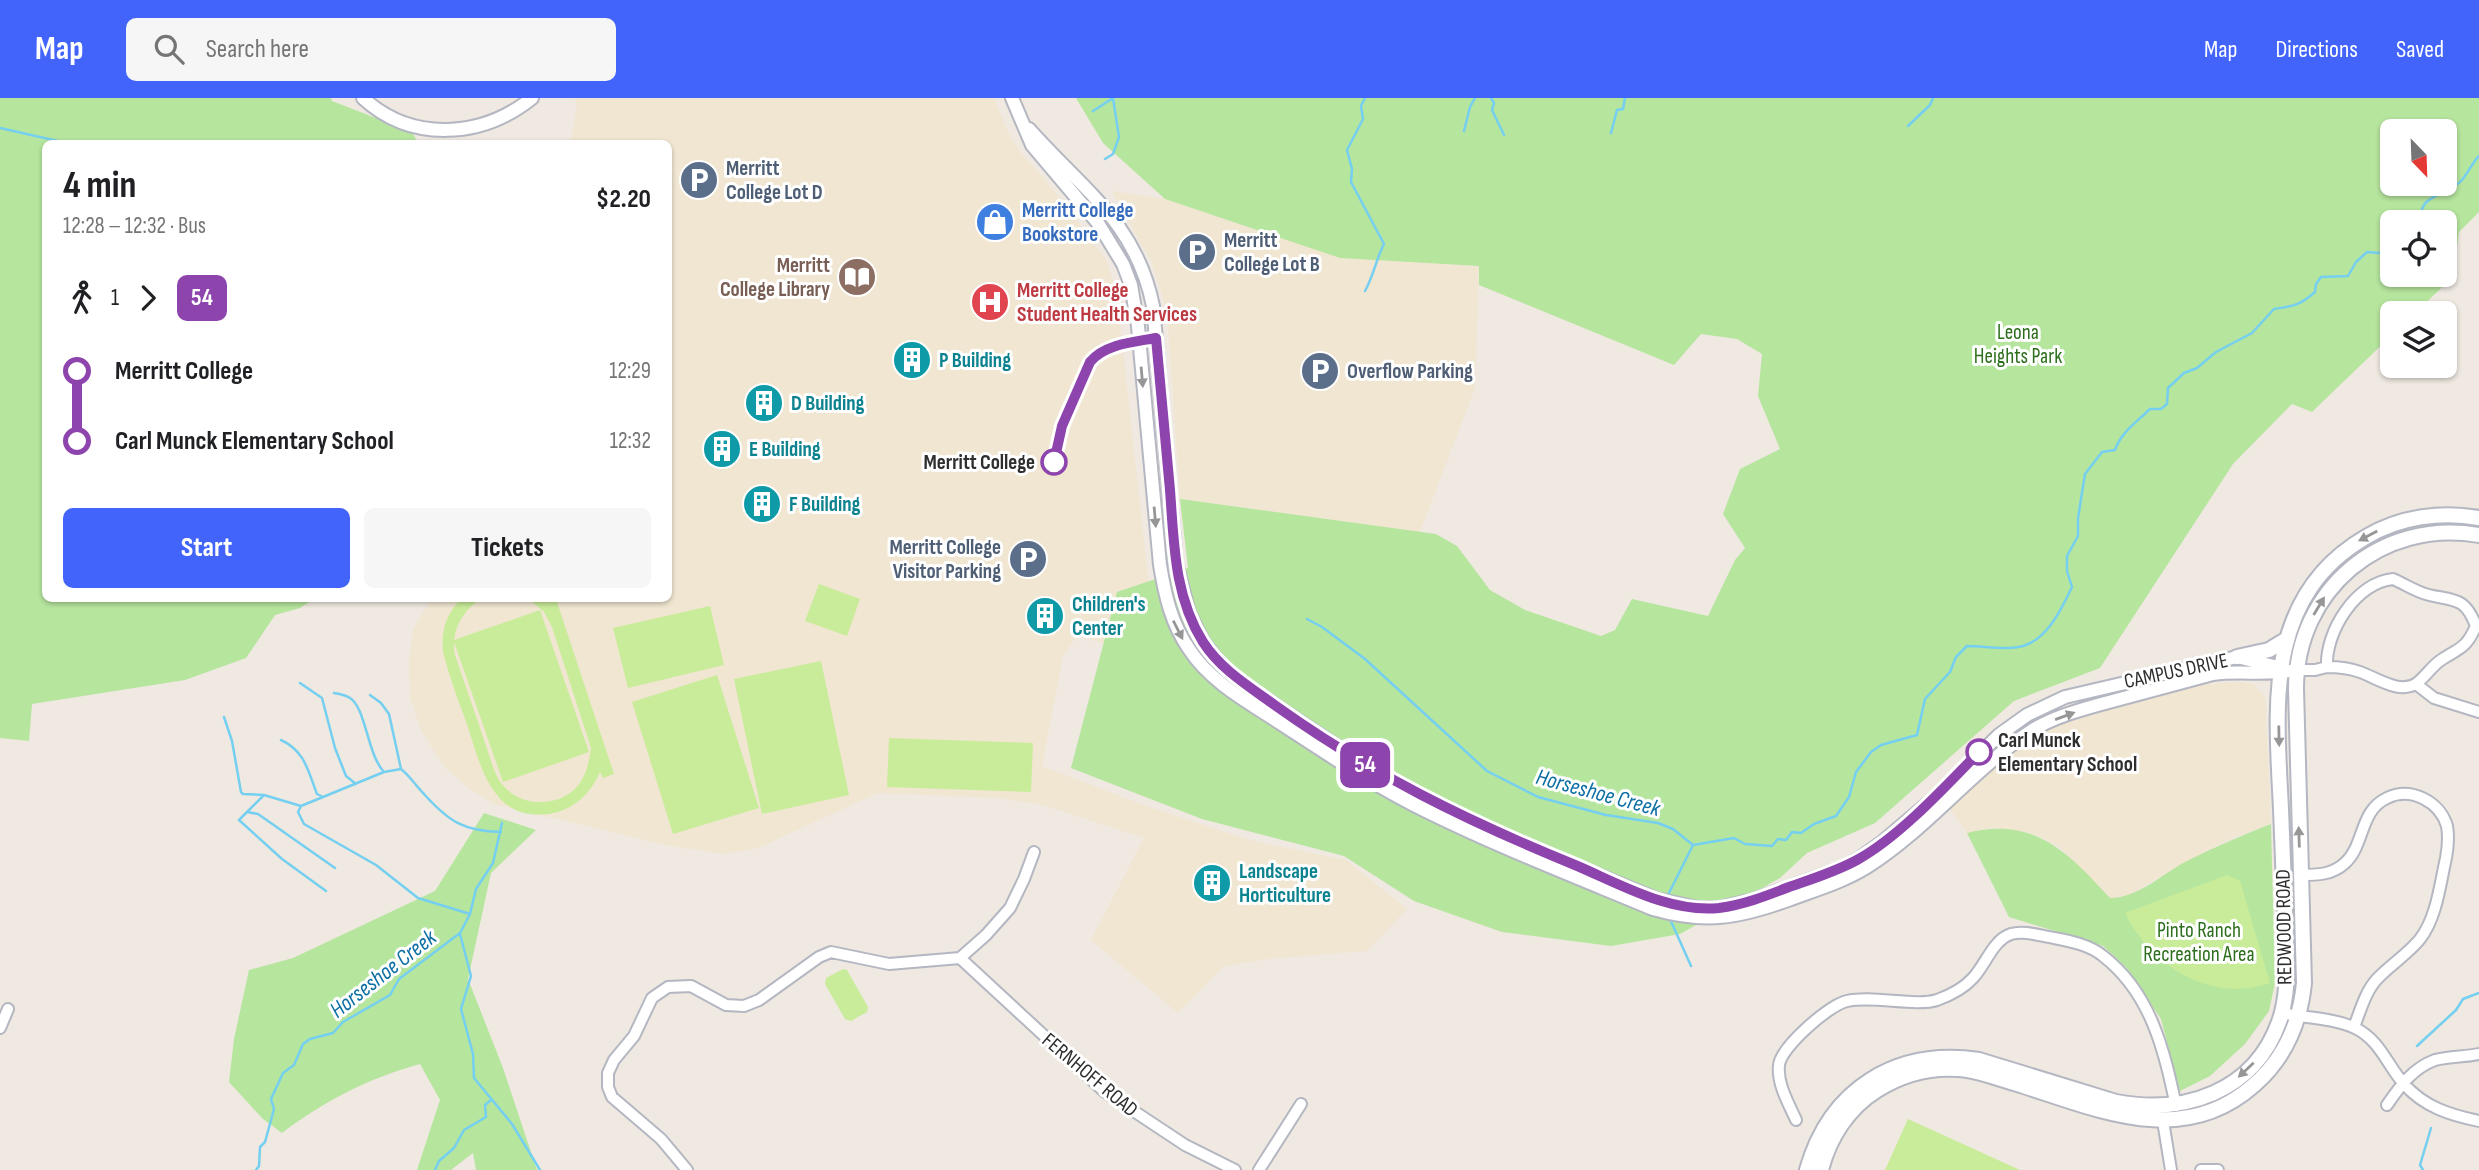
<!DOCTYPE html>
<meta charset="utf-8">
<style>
:root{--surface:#fff;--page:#f6f6f6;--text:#202124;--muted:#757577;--accent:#4264fb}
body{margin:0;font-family:"Sofia Sans Condensed",sans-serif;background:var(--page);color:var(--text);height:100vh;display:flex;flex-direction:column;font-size:26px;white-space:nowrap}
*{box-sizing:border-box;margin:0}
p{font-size:23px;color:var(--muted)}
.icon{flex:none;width:38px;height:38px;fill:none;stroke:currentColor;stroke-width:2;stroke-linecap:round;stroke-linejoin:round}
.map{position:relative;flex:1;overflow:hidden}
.sheet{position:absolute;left:42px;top:42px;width:630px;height:462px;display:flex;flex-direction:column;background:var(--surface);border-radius:10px;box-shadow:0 2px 5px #0004}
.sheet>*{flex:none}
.badge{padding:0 14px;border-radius:10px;font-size:24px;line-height:46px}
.needle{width:46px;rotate:157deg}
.controls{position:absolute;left:2380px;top:21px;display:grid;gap:14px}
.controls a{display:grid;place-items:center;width:77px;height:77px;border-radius:10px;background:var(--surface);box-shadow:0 2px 5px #0004;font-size:35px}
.map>.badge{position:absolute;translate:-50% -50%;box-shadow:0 0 0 4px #fff}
.legs{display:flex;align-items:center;gap:10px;height:77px;padding:0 21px;font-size:23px}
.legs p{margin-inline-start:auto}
.overview{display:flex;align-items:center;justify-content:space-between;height:119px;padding:0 21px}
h1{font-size:38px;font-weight:700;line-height:52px}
.button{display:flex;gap:14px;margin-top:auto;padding:14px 21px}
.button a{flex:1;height:80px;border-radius:10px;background:var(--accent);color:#fff;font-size:28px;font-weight:700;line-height:80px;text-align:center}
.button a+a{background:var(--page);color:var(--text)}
ul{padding:0 21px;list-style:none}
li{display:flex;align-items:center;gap:24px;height:70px;font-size:26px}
li i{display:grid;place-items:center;width:10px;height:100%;margin:0 9px;background:currentColor}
li i::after{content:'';width:18px;height:18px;margin:-9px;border:5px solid;border-radius:50%;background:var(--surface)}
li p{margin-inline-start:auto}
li:first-child i{background:linear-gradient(#0000 50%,currentColor 0)}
li:last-child i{background:linear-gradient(currentColor 50%,#0000 0)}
header{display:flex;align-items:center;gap:42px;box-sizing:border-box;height:98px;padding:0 35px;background:var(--accent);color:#fff}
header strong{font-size:33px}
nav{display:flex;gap:38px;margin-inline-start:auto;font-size:24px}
.search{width:490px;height:63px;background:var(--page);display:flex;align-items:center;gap:18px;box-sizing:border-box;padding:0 24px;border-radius:10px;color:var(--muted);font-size:26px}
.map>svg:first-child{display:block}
.education{fill:#f0e6d1}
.green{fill:#b6e59e;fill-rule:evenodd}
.pitch{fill:#c9ec9a}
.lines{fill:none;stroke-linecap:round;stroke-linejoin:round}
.stream{stroke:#75cff0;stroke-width:2.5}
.minor-casing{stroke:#b4b7c1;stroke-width:14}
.tertiary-casing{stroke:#b4b7c1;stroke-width:16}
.secondary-casing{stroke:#b4b7c1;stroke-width:18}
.minor{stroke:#fff;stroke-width:10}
.tertiary{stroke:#fff;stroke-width:12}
.secondary{stroke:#fff;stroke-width:14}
.oneway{fill:#969696}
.line-1-casing{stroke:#fff;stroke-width:16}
.line-1{stroke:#8e44ad;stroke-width:10}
.stop-1-dot{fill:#fff;stroke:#8e44ad;stroke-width:3.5}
.labels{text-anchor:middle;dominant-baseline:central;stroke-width:6;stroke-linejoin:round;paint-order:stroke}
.service-label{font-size:21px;font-weight:bold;fill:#4e5e75;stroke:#fff;text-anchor:start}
.shop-label{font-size:21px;font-weight:bold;fill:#366cbe;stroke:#fff;text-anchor:start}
.education-label{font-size:21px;font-weight:bold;fill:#785e54;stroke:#fff;text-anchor:end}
.health-label{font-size:21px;font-weight:bold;fill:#be3a42;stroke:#fff;text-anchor:start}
.park-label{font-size:21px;fill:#2c6e1b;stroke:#fff}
.culture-label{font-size:21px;font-weight:bold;fill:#0d838f;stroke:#fff;text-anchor:start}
.stop-label{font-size:21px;font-weight:bold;fill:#2e2e2e;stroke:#fff;text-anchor:end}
.street-label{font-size:21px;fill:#2e2e2e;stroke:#fff}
.water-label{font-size:23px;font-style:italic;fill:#0d6fa3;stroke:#fff}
</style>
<header>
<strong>Map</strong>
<div class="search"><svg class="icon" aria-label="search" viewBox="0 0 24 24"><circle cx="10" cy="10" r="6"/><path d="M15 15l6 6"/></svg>Search here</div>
<nav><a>Map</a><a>Directions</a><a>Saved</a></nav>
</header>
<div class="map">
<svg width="2479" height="1072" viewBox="0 0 2479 1072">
<rect width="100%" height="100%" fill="#efe9e1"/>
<!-- education -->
<path class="education" d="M 575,0 L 994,0 L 1008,34 L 1021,55 L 1043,79 L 1106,161 L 1117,196 L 1148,480 L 1156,522 L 1232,630 L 1098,543 L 1077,538 L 1063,558 L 1042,668 L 1146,708 L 1253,743 L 1346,762 L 1407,811 L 1367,853 L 1268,861 L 1224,868 L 1178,915 L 1091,842 L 1144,740 L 1043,707 L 999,700 L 877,695 L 758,750 L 723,756 L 666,747 L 494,706 L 468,690 L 443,667 L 422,634 L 410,600 L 409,566 L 413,532 L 431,501 L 668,500 L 668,46 L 570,45 L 577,9 Z
M 1112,93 L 1165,101 L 1340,160 L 1479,168 L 1475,290 L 1420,434 L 1180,401 L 1167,214 L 1152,165 Z
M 2239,584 L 2254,586 L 2265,599 L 2271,726 L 2230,741 L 2184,765 L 2124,800 L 2110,800 L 2059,749 L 2045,741 L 2027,734 L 1988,730 L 1967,735 L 1950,711 L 2000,661 L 2043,630 L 2090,609 L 2195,587 Z"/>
<!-- green -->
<path class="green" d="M 0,0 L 331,0 L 332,3 L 412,34 L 418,45 L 46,46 L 46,500 L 314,501 L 300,510 L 275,517 L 246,560 L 185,582 L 32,606 L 29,643 L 0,640 Z
M 1076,0 L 2479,0 L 2479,114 L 2459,134 L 2453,179 L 2415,215 L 2392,215 L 2392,237 L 2312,314 L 2292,306 L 2233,366 L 2100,570 L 2014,603 L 1875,725 L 1807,755 L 1780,780 L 1680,836 L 1611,848 L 1502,834 L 1414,803 L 1344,758 L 1202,721 L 1071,670 L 1117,494 L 1188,470 L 1180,401 L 1436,436 L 1457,448 L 1490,492 L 1525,512 L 1601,538 L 1615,532 L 1632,501 L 1708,518 L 1735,462 L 1745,450 L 1723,416 L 1740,371 L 1780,351 L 1758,298 L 1762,256 L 1737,241 L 1701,236 L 1674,267 L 1479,187 L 1479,168 L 1340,160 L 1165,101 L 1103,45 ZM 2392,33 L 2445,33 L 2445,86 L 2392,86 ZM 2392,124 L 2445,124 L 2445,177 L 2392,177 Z
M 484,715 L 536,732 L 491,775 L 468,881 L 503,970 L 537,1072 L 476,1072 L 473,1055 L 451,1072 L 417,1072 L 440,1002 L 420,966 C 369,980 324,1003 282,1035 L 263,1021 L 229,984 L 234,941 L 249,872 L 293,860 L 435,793 Z
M 2271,726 L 2275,885 L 2269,913 L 2245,946 L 2210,978 L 2180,993 L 2161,921 L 2126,869 L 2103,848 L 2009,819 L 1967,735 C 2035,718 2068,755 2110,800 C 2138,800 2162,776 2187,763 C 2215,749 2242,737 2271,726 Z"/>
<!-- pitch -->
<path class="pitch" d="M 819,486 L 860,501 L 847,538 L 805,523 Z
M 461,501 L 481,501 C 466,510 456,525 454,542 L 540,512 L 589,654 L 503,684 L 454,544 L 454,554 C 464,584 475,614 485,645 C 490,658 493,674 501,685 C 515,703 537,708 559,701 C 582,692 588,673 591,650 L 552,529 L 544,514 L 529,501 L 556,501 L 614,676 L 603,680 L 600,674 C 591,694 576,710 554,715 C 493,727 481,670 467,626 C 458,602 449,578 443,554 C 441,533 446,516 461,501 Z
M 710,508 L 724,567 L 628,590 L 613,530 Z
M 821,563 L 849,697 L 762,716 L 734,581 Z
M 717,577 L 759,710 L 673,736 L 632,604 Z
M 889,640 L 1033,645 L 1031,694 L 887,689 Z
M 2227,777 L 2240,783 L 2270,885 C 2211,906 2151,868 2125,815 Z
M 843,871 L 847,872 L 868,909 L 867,914 L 851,923 L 845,921 L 825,886 L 826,880 Z
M 1908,1021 L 2020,1072 L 1885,1072 Z"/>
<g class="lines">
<!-- stream -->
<path class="stream" d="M 1365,0 L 1361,8 L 1363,21 L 1347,52 L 1352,71 L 1351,84 L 1384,146 C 1376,161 1374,177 1365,193
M 1491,0 L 1494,5 L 1492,12 L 1504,37
M 1093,13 L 1113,0
M 1908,28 L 1930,7 L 1933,0
M 0,30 L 62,44
M 1464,33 L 1470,9 L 1475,0
M 1611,35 L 1617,12 L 1623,11 L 1625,0
M 1105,61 L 1113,56 L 1119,39 L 1113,0
M 2422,124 C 2416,95 2447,99 2462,82 C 2468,75 2472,65 2479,58
M 1307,521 L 1322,529 L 1365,561 L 1487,673 L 1538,699 L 1606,717 L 1658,725 L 1673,731 L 1693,747 L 1734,740 L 1745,746 L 1772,748 L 1778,741 L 1786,742 L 1792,734 L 1801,735 L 1814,726 L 1836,718 L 1849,699 L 1856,674 L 1871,654 L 1881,647 L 1917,637 L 1925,601 L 1950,574 L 1956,559 L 1967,548 C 1983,548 2003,552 2018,549 C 2046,545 2061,512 2072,489 L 2067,473 L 2067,458 L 2078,438 L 2078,420 L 2085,376 L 2102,354 L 2115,352 C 2121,334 2137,324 2150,311 L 2161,311 L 2167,306 L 2168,290 L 2184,275 L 2197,270 L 2216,254 L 2252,235 L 2274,211 C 2293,208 2299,208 2315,194 L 2316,186 L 2321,179 L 2348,178 L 2356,164 L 2367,154 L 2379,155 L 2392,152
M 300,585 L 322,600 L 335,650 L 346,678 L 356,686
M 334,595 C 340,596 346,597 350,600 C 366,610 367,656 384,674
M 370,597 L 381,605 L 389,616 L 401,671
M 224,619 L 232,643 L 241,694 L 243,696 L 264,697 L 301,708 L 384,674 L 401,671 C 410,678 416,688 424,696 C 449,724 464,733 501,734
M 281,642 C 305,653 308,673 317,696 L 323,699
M 263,698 L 239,722 L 282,761 L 326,793
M 301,708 L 298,714 L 304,726 L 376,767 L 418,800 L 470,816
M 247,714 L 258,716 L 335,770
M 1668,797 L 1693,747
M 1670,821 L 1691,868
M 460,836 L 471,878 L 461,911 L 473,956 L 474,980 L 512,1026 L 540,1072
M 2417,948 L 2456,912 L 2463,901 L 2479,895
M 256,1072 L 259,1068 L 260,1049 L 265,1044 L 274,1011 L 271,1001 L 283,975 L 294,967 L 303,946 L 310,941 L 333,935 L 343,924 L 390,897 L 399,881 L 460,835 L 470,816 L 476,791 L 493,765 L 502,725
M 435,1072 L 439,1063 L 454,1050 L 464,1032 L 486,1019 L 485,1007 L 491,1002
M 2423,1072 L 2420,1067 L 2431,1030"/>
<defs>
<path id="minor" d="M 2393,481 C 2405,486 2416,494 2429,497 C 2455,503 2465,499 2476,528 C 2466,551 2459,550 2441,562 C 2432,568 2426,578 2417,585 C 2400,597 2377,580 2360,574 C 2349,570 2338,569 2327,569 C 2325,533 2357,484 2393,481 Z
M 2296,572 L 2315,572 L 2327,569
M 2416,586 L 2434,600 L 2479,614
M 2300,777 C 2317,777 2332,777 2345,765 C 2365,747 2359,713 2387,700 C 2411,688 2440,704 2447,728 C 2449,739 2448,749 2446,760 C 2440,786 2437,819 2420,841 C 2408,856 2390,867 2377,881 C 2365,894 2360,914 2354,929
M 960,860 L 1105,994 L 1185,1047 L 1235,1072
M 2282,915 C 2305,920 2334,920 2355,930 C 2380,942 2387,967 2404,986 C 2424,1009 2450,1017 2479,1023
M 0,930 L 8,911
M 2387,1007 C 2400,988 2413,970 2435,962 C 2449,958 2465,959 2479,956
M 1796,1022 C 1788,1004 1777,986 1779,967 C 1781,949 1829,907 1847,903 C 1873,897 1915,909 1937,902 C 1951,897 1964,890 1973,880 C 1986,866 1993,842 2011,836 C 2024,832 2041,838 2054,840 C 2070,843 2090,847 2103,858 C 2151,895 2164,952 2176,1008
M 2163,1023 L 2171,1072
M 687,1072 L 661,1041 L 612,999 L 608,989 L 608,975 L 614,962 L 634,938 L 652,900 L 668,889 L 691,888 L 726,907 L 744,908 L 759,902 L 819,859 L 831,854 L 889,866 L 960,860 L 986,837 L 1010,810 L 1024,781 L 1034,754
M 1259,1072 L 1301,1006
M 2201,1072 L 2218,1072"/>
<path id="tertiary" d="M 363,0 C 412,45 482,40 532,0
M 1012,0 L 1032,47 L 1098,125 L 1123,166 L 1131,187 L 1138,228 L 1160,467 C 1165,497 1171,525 1189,551 C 1211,585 1250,605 1283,627 C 1329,657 1375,688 1424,712 C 1499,749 1576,779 1653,811 C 1706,826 1738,820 1788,802 C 1815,792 1843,784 1867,769 C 1927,731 1972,672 2031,633 C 2053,619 2080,612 2105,605 C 2141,595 2177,586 2213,576 C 2241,572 2268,578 2296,572
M 1029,31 C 1082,91 1136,124 1153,208 L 1176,465 L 1189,515 L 1204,545 L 1218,563 L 1236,580 L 1288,616 L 1379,676 L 1424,701 L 1501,737 L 1656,801 L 1698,810 L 1719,810 L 1753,802 L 1842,770 L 1860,760 L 1881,745 L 1933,701 L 1999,637 L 2027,617 L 2065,599 L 2237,559 L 2282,570"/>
<path id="secondary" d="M 2237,559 L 2269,552 L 2287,541
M 1807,1072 C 1830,991 1896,950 1979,962 L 2116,1004 C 2184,1017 2254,994 2279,924 C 2286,905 2287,885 2287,866 C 2285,814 2283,763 2281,711 C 2276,609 2263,499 2366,439 C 2399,419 2441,413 2479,420
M 1821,1072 C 1829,1040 1848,1010 1877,992 C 1901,977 1929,969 1958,971 C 1977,972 1996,980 2014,985 C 2095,1010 2181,1052 2254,987 C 2285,960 2300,925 2304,885 L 2296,591 C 2296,492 2381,420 2479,437"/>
</defs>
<!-- minor casing -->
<use href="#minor" class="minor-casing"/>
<!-- tertiary casing -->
<use href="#tertiary" class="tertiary-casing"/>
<!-- secondary casing -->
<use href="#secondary" class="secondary-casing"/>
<!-- minor -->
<use href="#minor" class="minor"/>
<!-- tertiary -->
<use href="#tertiary" class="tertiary"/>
<!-- secondary -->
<use href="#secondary" class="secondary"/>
</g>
<!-- one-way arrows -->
<defs><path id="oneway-solid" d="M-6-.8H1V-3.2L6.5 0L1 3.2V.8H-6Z" transform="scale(1.75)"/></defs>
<g class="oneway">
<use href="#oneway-solid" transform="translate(1142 279) rotate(85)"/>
<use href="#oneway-solid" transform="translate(1155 419) rotate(85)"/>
<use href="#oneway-solid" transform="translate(2368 438) rotate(152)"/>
<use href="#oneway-solid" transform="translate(2319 508) rotate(-59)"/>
<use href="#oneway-solid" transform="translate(1178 532) rotate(63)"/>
<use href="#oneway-solid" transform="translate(2065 618) rotate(-20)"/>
<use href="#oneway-solid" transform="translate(2279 638) rotate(89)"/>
<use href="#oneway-solid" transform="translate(2299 739) rotate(-92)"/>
<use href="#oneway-solid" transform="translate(2246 972) rotate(137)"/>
</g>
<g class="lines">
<defs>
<path id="line-1" d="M 1054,364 L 1062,328 L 1090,264 C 1105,246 1134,244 1156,240 C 1161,291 1165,341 1170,392 C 1174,444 1174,498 1203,544 C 1221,572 1250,589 1276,608 C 1373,677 1465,722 1575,767 C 1620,786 1669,815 1719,810 C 1743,807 1766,798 1789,789 C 1812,781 1835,774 1857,762 C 1899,739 1945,689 1979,654"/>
</defs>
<!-- line-1 casing -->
<use href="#line-1" class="line-1-casing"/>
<!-- line-1 -->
<use href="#line-1" class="line-1"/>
</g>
<!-- icons -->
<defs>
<symbol id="parking-disc" viewBox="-11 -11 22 22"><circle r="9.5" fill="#5c6f8a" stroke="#fff"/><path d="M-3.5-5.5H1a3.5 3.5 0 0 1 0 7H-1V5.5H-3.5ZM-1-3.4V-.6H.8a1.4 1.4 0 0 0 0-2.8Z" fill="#fff"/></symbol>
<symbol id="shop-disc" viewBox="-11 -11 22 22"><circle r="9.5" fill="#3f7fe0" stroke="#fff"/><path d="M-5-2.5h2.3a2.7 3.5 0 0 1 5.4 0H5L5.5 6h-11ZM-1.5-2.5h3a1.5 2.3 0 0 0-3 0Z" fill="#fff"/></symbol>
<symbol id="library-disc" viewBox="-11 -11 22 22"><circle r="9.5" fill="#8d6e63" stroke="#fff"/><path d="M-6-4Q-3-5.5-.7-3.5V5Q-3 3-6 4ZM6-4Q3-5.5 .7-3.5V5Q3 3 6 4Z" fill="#fff"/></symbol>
<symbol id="hospital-disc" viewBox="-11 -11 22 22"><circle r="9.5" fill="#e0444e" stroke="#fff"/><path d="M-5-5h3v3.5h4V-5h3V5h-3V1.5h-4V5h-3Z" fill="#fff"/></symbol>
<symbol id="building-disc" viewBox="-11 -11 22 22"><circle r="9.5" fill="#0f9aa8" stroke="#fff"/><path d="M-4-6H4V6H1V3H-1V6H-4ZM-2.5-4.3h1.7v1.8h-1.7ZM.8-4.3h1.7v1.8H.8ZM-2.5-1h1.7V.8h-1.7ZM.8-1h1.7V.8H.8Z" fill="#fff"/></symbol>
</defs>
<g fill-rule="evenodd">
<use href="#parking-disc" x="677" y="60" width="44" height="44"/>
<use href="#shop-disc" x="973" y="102" width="44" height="44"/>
<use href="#parking-disc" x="1175" y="132" width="44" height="44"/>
<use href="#library-disc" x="835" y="157" width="44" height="44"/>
<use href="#hospital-disc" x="968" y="182" width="44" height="44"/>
<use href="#building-disc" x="890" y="240" width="44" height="44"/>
<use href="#parking-disc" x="1298" y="251" width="44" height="44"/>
<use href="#building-disc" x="742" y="283" width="44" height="44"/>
<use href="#building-disc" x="700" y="329" width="44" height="44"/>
<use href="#building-disc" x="740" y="384" width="44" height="44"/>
<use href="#parking-disc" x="1006" y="439" width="44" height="44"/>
<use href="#building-disc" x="1023" y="496" width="44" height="44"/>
<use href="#building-disc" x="1190" y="763" width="44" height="44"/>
</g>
<!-- markers -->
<g class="stop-1-dot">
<circle cx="1054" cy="364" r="12"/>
<circle cx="1979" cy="654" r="12"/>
</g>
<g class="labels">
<!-- service labels -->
<g class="service-label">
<text x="726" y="70">Merritt<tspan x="726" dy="24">College Lot D</tspan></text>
<text x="1224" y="142">Merritt<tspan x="1224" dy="24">College Lot B</tspan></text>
<text x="1347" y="273">Overflow Parking</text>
<text x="1001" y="449" text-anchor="end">Merritt College<tspan x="1001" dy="24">Visitor Parking</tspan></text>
</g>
<!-- shop labels -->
<g class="shop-label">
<text x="1022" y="112">Merritt College<tspan x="1022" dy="24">Bookstore</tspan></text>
</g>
<!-- education labels -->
<g class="education-label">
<text x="830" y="167">Merritt<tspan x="830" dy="24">College Library</tspan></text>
</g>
<!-- health labels -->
<g class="health-label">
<text x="1017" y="192">Merritt College<tspan x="1017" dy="24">Student Health Services</tspan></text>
</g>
<!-- park labels -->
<g class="park-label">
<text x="2018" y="234">Leona<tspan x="2018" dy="24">Heights Park</tspan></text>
<text x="2199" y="832">Pinto Ranch<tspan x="2199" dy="24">Recreation Area</tspan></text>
</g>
<!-- culture labels -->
<g class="culture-label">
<text x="939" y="262">P Building</text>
<text x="791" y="305">D Building</text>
<text x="749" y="351">E Building</text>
<text x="789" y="406">F Building</text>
<text x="1072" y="506">Children's<tspan x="1072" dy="24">Center</tspan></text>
<text x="1239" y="773">Landscape<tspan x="1239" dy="24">Horticulture</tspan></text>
</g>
<!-- stop labels -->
<g class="stop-label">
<text x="1035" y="364">Merritt College</text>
<text x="1998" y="642" text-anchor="start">Carl Munck<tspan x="1998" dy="24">Elementary School</tspan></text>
</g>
<!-- street labels -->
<g class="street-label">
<text transform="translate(2176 573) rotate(-12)">CAMPUS DRIVE</text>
<text transform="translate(2284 829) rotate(-91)">REDWOOD ROAD</text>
<text transform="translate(1090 977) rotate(40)">FERNHOFF ROAD</text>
</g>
<!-- water labels -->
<g class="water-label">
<text transform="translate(1598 695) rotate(15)">Horseshoe Creek</text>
<text transform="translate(383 876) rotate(-38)">Horseshoe Creek</text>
</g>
</g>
</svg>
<div class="controls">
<a><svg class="needle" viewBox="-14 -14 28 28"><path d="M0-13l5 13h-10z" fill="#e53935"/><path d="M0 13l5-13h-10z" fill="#757577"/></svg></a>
<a><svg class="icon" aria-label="locate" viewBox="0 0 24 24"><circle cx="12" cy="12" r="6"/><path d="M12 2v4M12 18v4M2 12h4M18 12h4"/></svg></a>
<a><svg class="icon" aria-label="layers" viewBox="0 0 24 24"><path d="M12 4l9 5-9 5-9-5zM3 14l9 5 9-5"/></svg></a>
</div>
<b class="badge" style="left:1365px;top:667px;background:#8e44ad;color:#fff">54</b>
<section class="sheet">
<div class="overview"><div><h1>4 min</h1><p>12:28 – 12:32 · Bus</p></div><b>$2.20</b></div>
<div class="legs"><svg class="icon" aria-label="walk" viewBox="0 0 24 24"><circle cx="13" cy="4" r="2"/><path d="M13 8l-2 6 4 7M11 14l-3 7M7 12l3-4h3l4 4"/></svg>1<svg class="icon" aria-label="forward" viewBox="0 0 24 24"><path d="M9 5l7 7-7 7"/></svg><b class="badge" style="background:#8e44ad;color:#fff">54</b></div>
<ul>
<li><i style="color:#8e44ad"></i><b>Merritt College</b><p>12:29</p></li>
<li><i style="color:#8e44ad"></i><b>Carl Munck Elementary School</b><p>12:32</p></li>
</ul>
<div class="button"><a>Start</a><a>Tickets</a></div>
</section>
</div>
